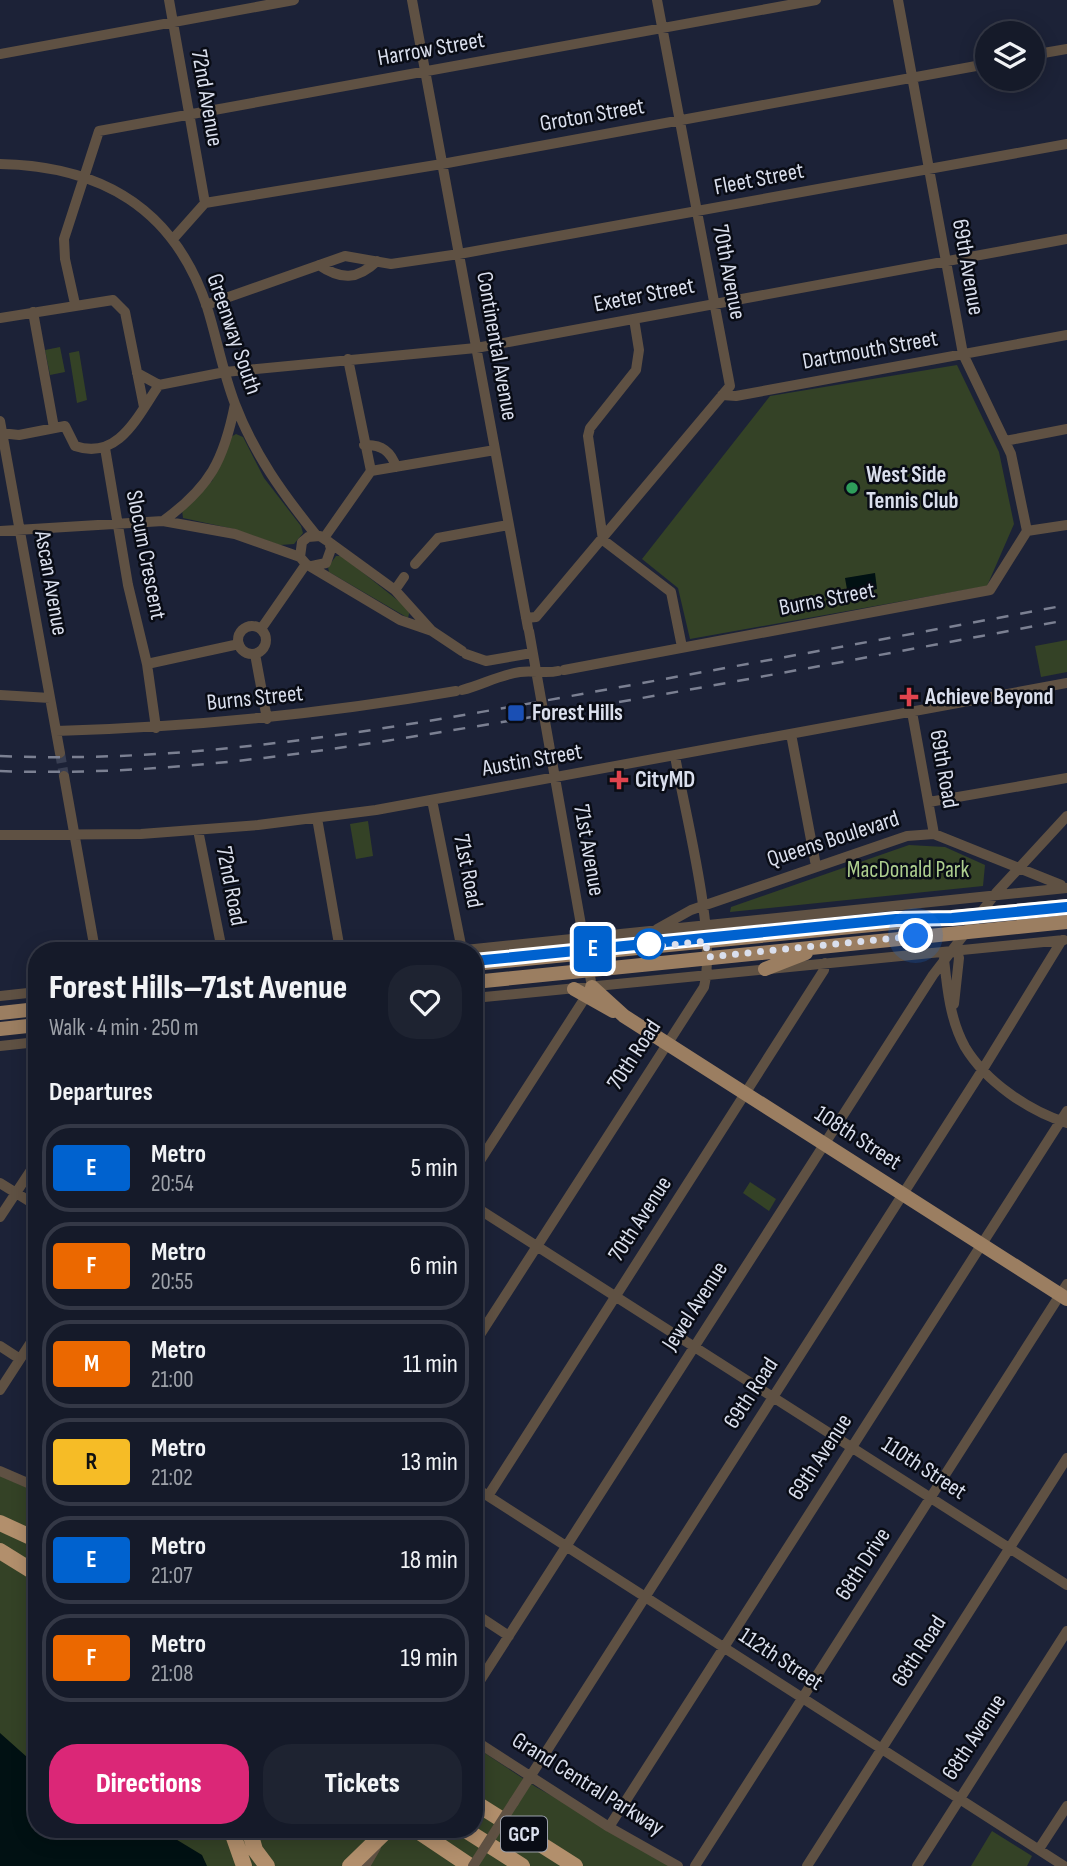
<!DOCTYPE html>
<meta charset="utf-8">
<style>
:root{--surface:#151a29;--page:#1e2331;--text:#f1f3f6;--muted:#9da1a8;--line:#343846;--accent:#db2777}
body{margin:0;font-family:"Sofia Sans Condensed",sans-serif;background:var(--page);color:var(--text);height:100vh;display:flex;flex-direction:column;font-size:26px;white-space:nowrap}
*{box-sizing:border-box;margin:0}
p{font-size:23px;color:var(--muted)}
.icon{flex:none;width:38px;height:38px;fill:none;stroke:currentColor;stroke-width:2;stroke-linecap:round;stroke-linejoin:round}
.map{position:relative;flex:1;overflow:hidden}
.drawer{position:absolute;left:28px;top:942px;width:455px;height:896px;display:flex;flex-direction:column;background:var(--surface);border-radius:28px;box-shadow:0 4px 18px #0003,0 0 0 2px var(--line)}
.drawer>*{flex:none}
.badge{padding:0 14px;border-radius:5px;font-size:24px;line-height:46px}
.controls{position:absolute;left:975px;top:21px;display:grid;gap:14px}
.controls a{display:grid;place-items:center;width:70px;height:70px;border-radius:50%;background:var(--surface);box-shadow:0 4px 18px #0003,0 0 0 2px var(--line);font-size:35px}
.you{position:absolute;width:35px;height:35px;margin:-18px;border:5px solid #fff;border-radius:50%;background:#1a73e8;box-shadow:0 0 0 10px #1a73e833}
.map>.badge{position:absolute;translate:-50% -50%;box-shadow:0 0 0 4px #fff}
h2{padding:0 21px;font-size:26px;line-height:63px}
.round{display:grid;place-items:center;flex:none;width:74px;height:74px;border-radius:28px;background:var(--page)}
.head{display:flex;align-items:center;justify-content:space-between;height:119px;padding:0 21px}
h1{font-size:33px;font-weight:800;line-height:52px}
.cta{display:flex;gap:14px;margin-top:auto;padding:14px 21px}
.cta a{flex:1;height:80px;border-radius:28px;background:var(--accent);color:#fff;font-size:28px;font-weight:800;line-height:80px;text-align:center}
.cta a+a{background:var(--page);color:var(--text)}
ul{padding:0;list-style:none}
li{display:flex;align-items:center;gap:21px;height:88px;margin:0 14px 10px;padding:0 7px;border:4px solid var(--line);border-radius:28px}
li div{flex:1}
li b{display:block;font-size:26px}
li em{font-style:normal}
li .badge{min-width:77px;font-weight:700;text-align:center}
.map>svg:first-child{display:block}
.green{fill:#344226}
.water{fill:#011113}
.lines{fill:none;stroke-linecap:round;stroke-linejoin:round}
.minor-tunnel{stroke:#383e52;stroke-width:10;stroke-dasharray:10 5;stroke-linecap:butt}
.minor{stroke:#5f5143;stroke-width:10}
.major{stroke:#9b7e61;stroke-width:14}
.highway{stroke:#b28f6c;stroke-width:16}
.rail{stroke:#7b8092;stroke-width:2.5;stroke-dasharray:12 12;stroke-linecap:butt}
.minor-bridge{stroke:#5f5143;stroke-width:10}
.line-casing{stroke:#fff;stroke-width:16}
.line{stroke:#0062cf;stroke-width:10}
.walk{stroke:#dadfed;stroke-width:7;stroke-dasharray:0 12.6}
.leisure-dot{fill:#2e9e5b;stroke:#090c15;stroke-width:2.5}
.health-dot{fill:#e0444e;stroke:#090c15;stroke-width:2.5}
.transit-dot{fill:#1a4fb4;stroke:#090c15;stroke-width:2.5}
.stop-dot{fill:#fff;stroke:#0062cf;stroke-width:3.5}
.labels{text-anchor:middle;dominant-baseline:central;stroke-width:5;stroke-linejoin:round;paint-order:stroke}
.shield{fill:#090c15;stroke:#9ba0ac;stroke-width:2}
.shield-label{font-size:21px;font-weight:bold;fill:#dadfed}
.street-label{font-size:23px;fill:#dadfed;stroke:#090c15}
.poi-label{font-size:23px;font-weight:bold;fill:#dadfed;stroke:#090c15;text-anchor:start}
.park-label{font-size:23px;fill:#adce8e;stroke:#090c15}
</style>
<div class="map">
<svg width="1067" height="1866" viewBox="0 0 1067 1866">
<rect width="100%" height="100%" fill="#1c2237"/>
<!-- green -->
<path class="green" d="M 60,347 L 65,372 L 50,375 L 45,350 Z
M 79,351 L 87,400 L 77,403 L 69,353 Z
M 957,365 L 999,452 L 1014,524 L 987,586 L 690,639 L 678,588 L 642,559 L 770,396 Z
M 236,434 L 243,437 L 264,478 L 301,526 L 303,533 L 294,544 L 280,545 L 234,529 L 183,518 L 182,510 L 212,481 L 231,437 Z
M 336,556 L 342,556 L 410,610 L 408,618 L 329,572 L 328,567 Z
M 1067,640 L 1067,672 L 1041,677 L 1035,646 Z
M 368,821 L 373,856 L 356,859 L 350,824 Z
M 909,845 L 945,847 L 985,865 L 983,886 L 730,912 L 731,907 Z
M 750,1182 L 776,1199 L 769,1211 L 743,1193 Z
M 0,1470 L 37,1487 L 37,1829 L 474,1829 L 474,1746 L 536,1787 L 678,1866 L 0,1866 Z
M 992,1831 L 1032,1856 L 1027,1866 L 971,1866 Z"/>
<!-- water -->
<path class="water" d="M 875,573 L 877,589 L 848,595 L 845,578 Z
M 0,1733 L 37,1766 L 37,1829 L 164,1829 L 164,1832 L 202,1855 L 207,1866 L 0,1866 Z"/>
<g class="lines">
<!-- minor-tunnel -->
<path class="minor-tunnel" d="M 60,753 L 64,776"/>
<!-- minor -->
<path class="minor" d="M 169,0 L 205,203
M 412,0 L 528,628
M 898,0 L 963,354 L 1011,454 L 1027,531
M 0,54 L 294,0
M 1032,55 L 1067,49
M 0,164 C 101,166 174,208 207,307 C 217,339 223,373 235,404 C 254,454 283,494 316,535
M 205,203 L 442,164 L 987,64
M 173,239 L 205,203
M 319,265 C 341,280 357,280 377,261
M 75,304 L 65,259 L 64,239 L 99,131 L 816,0
M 206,305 L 345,256 L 391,264 L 459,254 L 1067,144
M 33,312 L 54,428
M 0,318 L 113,300 L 125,312 L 144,407
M 634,319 L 639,350 L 636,370 L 590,428 L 588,436 L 603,540 L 671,592 L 682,647
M 348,359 L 371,471
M 137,373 L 159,385 L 225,372 L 476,348 L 1067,239
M 722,395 L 736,396 L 1067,335
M 0,421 L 60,753
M 0,433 L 19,435 L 65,426 L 75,446 C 119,461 138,415 159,385
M 1005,441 L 1067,429
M 364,445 C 381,444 391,451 396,467
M 105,448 L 128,585 L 147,664 L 156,728
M 371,471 L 495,450
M 163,521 C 210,487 224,460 235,404
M 0,531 L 163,521 L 235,534 L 300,557
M 1027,531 L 1067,525
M 324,538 L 371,471
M 329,542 L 395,590 L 432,631
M 415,564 L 438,538 L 508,525
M 312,566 L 326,563 L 331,549 L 329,542 L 320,536 L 308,537 L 302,542 L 300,557 L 306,564 L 400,620 L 432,631 L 462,651
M 395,590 L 404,577
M 526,618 L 536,617 L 730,386 L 657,0
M238 640a14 14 0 1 1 28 0a14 14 0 1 1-28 0Z
M 261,629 L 306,564
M 255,654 L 267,719
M 466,654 L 486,661 L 532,653
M 147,664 L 239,644
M 564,670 L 990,590 L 1027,531
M 462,690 C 482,685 499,675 520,672 C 533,670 545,674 558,671
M 0,695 L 50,698
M 912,712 L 934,834
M 56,731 C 191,727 323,714 456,691
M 791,734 L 816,866
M 64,776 L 95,950
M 432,800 L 462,950
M 929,802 L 1067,778
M 317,818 L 340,950
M 198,830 L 222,950
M 0,835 L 141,834 L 258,825 L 376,810 L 1067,683
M 657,929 L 691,910 L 907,836 L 934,834 L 1061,885
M 465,950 L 1067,888
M 944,959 C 947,988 950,1020 965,1047 C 986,1082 1029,1111 1067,1123
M 0,996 L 37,992
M 474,998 L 1064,940
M 954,1004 L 959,958 L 956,948
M 0,1046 L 37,1042
M 474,1170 L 592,987 L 529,631
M 0,1183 L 37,1206
M 474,1206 L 1067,1585
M 0,1217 L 37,1161
M 474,1344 L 704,987 C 717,934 685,814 675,756
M 0,1346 L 20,1359
M 0,1390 L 37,1333
M 0,1471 L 37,1487
M 474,1487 L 1064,1866
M 488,1496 L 824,970 L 825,963
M 474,1613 L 509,1636
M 474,1690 L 933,975 L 996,893 L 1067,816
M 474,1740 L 609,1827 L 678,1866
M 514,1802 L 983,1069 L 1062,940
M 609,1827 L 1067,1111
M 1039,1849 L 1067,1806
M 365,1866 L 376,1847
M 695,1866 L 1067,1284
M 807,1866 L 1067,1458
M 917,1866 L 1067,1631"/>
<!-- major -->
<path class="major" d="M 474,964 L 1067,906
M 765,969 L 806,953
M 474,982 L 1067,922
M 592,987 L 624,1016 L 1067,1299
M 574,989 L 613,1011
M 0,1013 L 37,1009
M 0,1029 L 37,1025"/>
<!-- highway -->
<path class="highway" d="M 0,1523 L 37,1540
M 0,1551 L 37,1574
M 474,1802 L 575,1866
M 231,1829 L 244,1866
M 249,1829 L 255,1850 L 267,1866
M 415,1829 L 470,1866
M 464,1829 L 522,1866
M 350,1866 L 383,1834"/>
<!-- rail -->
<path class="rail" d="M 0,756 C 192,764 382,730 571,696 C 736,666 902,636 1067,605
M 0,771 C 166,777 328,751 490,724 C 683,692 875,656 1067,620"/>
<!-- minor-bridge -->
<path class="minor-bridge" d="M 473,1866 L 514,1802"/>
</g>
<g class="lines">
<defs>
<path id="line" d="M 474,961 L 896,919 L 952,918 L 1067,907"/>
</defs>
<!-- line casing -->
<use href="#line" class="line-casing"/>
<!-- line -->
<use href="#line" class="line"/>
<!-- walk -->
<path class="walk" d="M 649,944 L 644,948 L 706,941 L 707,957 L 916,936"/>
</g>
<!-- markers -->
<circle class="leisure-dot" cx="852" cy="488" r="7"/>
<g class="health-dot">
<path d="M905.5 686.5h7v7h7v7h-7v7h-7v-7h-7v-7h7z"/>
<path d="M615.5 769.5h7v7h7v7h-7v7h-7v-7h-7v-7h7z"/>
</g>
<rect class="transit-dot" x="507" y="704" width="18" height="18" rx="3.5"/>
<circle class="stop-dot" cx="649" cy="944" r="14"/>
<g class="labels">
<!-- shield labels -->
<rect class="shield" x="501" y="1816.5" width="46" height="35" rx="5"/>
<g class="shield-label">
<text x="524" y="1834">GCP</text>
</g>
<!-- street labels -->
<g class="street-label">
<text transform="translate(431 49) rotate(-10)">Harrow Street</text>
<text transform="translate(207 98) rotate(80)">72nd Avenue</text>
<text transform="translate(592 115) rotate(-10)">Groton Street</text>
<text transform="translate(759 179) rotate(-11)">Fleet Street</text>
<text transform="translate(968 267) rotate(80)">69th Avenue</text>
<text transform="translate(729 272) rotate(79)">70th Avenue</text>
<text transform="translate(644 295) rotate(-11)">Exeter Street</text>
<text transform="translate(234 334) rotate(71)">Greenway South</text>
<text transform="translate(497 346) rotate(80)">Continental Avenue</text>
<text transform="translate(870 350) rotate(-10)">Dartmouth Street</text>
<text transform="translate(146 555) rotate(79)">Slocum Crescent</text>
<text transform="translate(51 583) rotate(80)">Ascan Avenue</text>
<text transform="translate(827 599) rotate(-11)">Burns Street</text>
<text transform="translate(255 698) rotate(-6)">Burns Street</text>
<text transform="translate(532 760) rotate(-10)">Austin Street</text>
<text transform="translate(944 769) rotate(80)">69th Road</text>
<text transform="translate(833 839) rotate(-18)">Queens Boulevard</text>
<text transform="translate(589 850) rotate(80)">71st Avenue</text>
<text transform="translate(468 871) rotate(79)">71st Road</text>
<text transform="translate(231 886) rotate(79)">72nd Road</text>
<text transform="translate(634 1055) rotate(-57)">70th Road</text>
<text transform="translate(858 1138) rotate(33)">108th Street</text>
<text transform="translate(640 1219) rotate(-57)">70th Avenue</text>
<text transform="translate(695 1306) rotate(-57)">Jewel Avenue</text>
<text transform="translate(751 1393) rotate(-57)">69th Road</text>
<text transform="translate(820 1457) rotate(-57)">69th Avenue</text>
<text transform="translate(924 1468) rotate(33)">110th Street</text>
<text transform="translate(863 1564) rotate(-57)">68th Drive</text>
<text transform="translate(919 1651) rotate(-57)">68th Road</text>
<text transform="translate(781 1659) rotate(33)">112th Street</text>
<text transform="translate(974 1737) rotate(-57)">68th Avenue</text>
<text transform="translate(588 1784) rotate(32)">Grand Central Parkway</text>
</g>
<!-- poi labels -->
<g class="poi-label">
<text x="866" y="475">West Side<tspan x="866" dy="26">Tennis Club</tspan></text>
<text x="925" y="697">Achieve Beyond</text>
<text x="532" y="713">Forest Hills</text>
<text x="635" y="780">CityMD</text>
</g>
<!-- park labels -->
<g class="park-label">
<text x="908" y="870">MacDonald Park</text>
</g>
</g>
</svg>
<div class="controls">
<a><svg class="icon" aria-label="layers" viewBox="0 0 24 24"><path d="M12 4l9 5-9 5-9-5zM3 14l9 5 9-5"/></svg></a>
</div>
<div class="you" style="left:916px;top:936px"></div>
<b class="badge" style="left:593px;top:949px;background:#0062cf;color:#fff">E</b>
<section class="drawer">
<div class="head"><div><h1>Forest Hills–71st Avenue</h1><p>Walk · 4 min · 250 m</p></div><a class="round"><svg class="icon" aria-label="heart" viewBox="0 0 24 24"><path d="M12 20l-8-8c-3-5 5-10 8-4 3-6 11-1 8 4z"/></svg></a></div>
<h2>Departures</h2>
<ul>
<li><span class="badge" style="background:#0062cf;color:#fff">E</span><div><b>Metro</b><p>20:54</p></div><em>5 min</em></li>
<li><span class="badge" style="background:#eb6800;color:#fff">F</span><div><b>Metro</b><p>20:55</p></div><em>6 min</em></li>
<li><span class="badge" style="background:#eb6800;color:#fff">M</span><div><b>Metro</b><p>21:00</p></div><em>11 min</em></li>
<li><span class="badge" style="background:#f6bc26;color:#111">R</span><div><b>Metro</b><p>21:02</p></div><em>13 min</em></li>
<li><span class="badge" style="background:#0062cf;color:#fff">E</span><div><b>Metro</b><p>21:07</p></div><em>18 min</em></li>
<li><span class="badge" style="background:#eb6800;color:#fff">F</span><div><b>Metro</b><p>21:08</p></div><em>19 min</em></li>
</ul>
<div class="cta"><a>Directions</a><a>Tickets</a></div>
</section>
</div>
